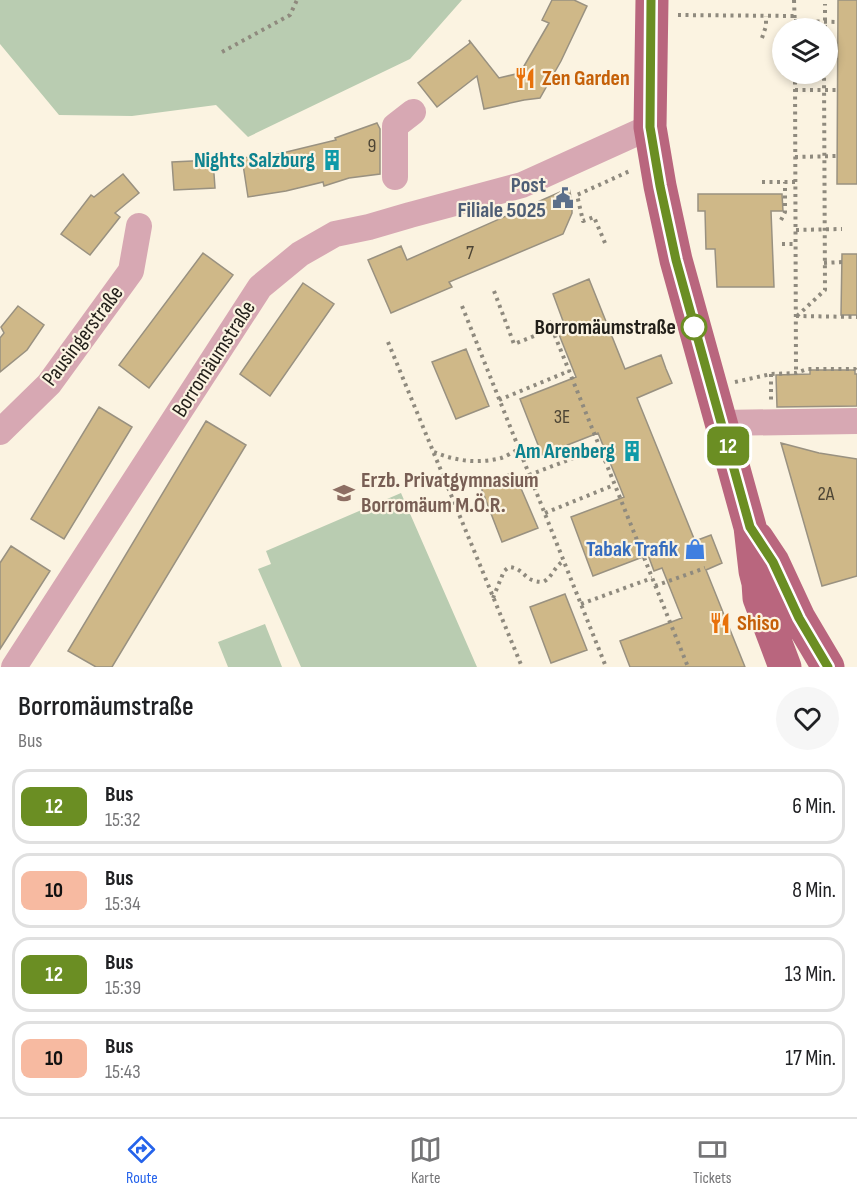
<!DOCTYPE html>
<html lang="de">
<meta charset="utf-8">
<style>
:root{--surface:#fff;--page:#f6f6f6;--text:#202124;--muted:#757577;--line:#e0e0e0;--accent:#2563eb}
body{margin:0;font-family:"Sofia Sans Condensed",sans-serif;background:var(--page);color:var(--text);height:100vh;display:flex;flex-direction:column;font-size:22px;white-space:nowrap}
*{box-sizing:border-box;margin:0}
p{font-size:20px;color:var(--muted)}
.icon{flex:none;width:33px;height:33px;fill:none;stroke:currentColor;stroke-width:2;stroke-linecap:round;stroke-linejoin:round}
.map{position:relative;height:667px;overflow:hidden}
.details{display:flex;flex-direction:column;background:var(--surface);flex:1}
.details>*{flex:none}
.badge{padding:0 12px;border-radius:9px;font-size:21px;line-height:39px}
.controls{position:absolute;left:772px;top:18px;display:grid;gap:12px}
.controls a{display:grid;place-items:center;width:66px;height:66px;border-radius:50%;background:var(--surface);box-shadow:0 3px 9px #0003;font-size:30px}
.map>.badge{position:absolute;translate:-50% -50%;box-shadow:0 0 0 3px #fff}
.round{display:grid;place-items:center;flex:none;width:63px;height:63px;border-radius:32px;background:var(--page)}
.summary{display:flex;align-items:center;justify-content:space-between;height:102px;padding:0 18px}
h1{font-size:28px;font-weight:600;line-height:45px}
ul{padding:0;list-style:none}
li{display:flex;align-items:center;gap:18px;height:75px;margin:0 12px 9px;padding:0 6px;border:3px solid var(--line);border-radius:18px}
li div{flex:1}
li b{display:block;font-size:22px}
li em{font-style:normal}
li .badge{min-width:66px;font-weight:700;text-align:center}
.tab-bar{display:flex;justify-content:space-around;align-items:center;height:84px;border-top:2px solid var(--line);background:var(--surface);font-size:16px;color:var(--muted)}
.tab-bar a{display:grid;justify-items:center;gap:3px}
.tab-bar .on{color:var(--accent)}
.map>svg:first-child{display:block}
.green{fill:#b9ccb1}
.building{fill:#cfb888;stroke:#999180;stroke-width:1.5}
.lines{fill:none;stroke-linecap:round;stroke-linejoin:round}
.path{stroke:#8f8a7e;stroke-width:4;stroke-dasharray:3 4.5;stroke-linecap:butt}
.minor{stroke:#d7a8b3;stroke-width:26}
.major{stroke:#b9667e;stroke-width:33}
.line-casing{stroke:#fff;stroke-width:14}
.line{stroke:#6b8e23;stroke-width:9}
.stop-dot{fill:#fff;stroke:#6b8e23;stroke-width:3}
.labels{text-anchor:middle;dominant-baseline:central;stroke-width:4.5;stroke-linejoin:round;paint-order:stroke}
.number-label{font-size:20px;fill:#4d4535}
.food-label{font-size:22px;font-weight:bold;fill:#c56008;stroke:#fbf3e1;text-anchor:start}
.culture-label{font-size:22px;font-weight:bold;fill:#0d838f;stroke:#fbf3e1;text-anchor:end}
.service-label{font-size:22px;font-weight:bold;fill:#4e5e75;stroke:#fbf3e1;text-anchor:end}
.stop-label{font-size:22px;font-weight:bold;fill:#221f19;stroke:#fbf3e1;text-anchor:end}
.street-label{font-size:22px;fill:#221f19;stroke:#fbf3e1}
.education-label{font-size:22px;font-weight:bold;fill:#785e54;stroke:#fbf3e1;text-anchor:start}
.shop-label{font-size:22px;font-weight:bold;fill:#366cbe;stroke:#fbf3e1;text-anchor:end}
</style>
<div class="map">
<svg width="857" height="667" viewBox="0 0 857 667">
<rect width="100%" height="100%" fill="#fbf3e1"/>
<!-- green -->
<path class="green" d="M 0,0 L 462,0 L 410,59 L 248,137 L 216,105 L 132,116 L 59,115 L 0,44 Z
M 401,493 L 477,667 L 301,667 L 258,569 L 271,564 L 266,551 Z
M 265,624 L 282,667 L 228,667 L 218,642 Z"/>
<!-- building -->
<path class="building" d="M 552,0 L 574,0 L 587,6 L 561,61 L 540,98 L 524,100 L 484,109 L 477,76 L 437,107 L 418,83 L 470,43 L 469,40 L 499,78 L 520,73 L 549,23 L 542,20 Z
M 838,0 L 857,0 L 857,184 L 837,184 Z
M 377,123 L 380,129 L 380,174 L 349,178 L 324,186 L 323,182 L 286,191 L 248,197 L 242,158 L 274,155 L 336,140 L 335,138 Z
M 213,160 L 215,188 L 174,190 L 172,162 Z
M 123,174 L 139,193 L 115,213 L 120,217 L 90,255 L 61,234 L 91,195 L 94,197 Z
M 569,188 L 572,201 L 572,213 L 563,234 L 449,282 L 452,287 L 391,313 L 368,260 L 401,246 L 407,260 Z
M 698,194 L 782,194 L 783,211 L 771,211 L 774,287 L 717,287 L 715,249 L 706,249 L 705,211 L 698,211 Z
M 203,253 L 233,275 L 149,388 L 119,365 Z
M 842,254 L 857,254 L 857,315 L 841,315 Z
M 589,279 L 625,369 L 661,355 L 666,369 L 672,383 L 637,398 L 695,541 L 711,535 L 722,563 L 706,570 L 745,667 L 630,667 L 620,641 L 682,618 L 662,568 L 654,571 L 648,555 L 593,576 L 571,517 L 624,497 L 598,433 L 542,455 L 520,399 L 576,377 L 558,332 L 566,329 L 553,294 Z
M 303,283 L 334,304 L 270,396 L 240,374 Z
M 18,306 L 44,325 L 27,350 L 0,372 L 0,338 L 4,333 L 1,327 Z
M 466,349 L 489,406 L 456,419 L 432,362 Z
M 810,370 L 855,370 L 855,374 L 857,374 L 857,406 L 777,407 L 776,375 L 810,374 Z
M 99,407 L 132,427 L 64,539 L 31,519 Z
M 206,421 L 246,445 L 112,667 L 96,667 L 68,651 Z
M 781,443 L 819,453 L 857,459 L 857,576 L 822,586 Z
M 514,472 L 538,528 L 502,542 L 480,485 Z
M 11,546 L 50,571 L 0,649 L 0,563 Z
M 565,594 L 587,650 L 551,663 L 530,607 Z"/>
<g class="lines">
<!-- path -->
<path class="path" d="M 794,0 L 795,28
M 678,15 L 794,16
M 794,21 L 838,22
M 825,28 L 825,4
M 762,38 L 766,26 L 766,16
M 222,52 L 290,15 L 297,0
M 795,74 L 796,373
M 795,90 L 838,90
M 795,157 L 837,156
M 762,182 L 795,182
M 781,220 L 785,212 L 785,182
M 796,230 L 842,229
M 605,243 L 594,217 L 583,221 L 577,195 L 632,170
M 782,244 L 796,244
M 824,263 L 842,262
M 494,291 L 514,344 L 552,329
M 462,306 L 606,667
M 796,316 L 857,317
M 797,316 L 825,290 L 824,74
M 549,321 L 688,667
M 388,342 L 522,667
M 771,374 L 771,400
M 735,382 L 771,374 L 796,373 L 807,369 L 855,369 L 857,372
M 499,400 L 569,371
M 434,452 C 455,461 479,464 501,458 C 507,456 513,452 519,449
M 529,475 L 600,448
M 545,513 L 614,485
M 655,586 L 705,568
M 493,598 L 504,571 L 509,567 C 525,568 523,582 543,582 C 553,577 554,566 564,561
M 581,604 L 652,578"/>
<!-- minor -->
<path class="minor" d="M 395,177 L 395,126 L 413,112
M 721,423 L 857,421
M 0,432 L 49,384 L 131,271 L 139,226
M 14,667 L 260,287 L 300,254 L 335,234 L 369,227 L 410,215 L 522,185 L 650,127"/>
<!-- major -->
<path class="major" d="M 652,0 L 650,127 L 660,186 L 676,260 L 750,527 L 755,571 L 758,583 L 759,598 L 785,667
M 757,538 L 773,562 L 799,618 L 828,667"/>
</g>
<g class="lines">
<defs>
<path id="line" d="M 651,0 L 650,127 L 660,186 L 676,260 L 750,527 L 773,562 L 799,618 L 828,667"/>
</defs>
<!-- line casing -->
<use href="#line" class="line-casing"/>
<!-- line -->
<use href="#line" class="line"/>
</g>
<!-- icons -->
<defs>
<symbol id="restaurant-bare" viewBox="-9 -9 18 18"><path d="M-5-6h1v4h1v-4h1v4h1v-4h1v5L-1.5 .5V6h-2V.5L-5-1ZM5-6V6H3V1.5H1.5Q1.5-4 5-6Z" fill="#e8710a" stroke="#fbf3e1" stroke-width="2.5" paint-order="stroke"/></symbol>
<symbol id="building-bare" viewBox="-9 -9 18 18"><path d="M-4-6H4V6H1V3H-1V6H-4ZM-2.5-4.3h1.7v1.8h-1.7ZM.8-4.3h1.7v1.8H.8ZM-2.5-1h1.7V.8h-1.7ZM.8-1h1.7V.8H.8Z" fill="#0f9aa8" stroke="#fbf3e1" stroke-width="2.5" paint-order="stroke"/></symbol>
<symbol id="civic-bare" viewBox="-9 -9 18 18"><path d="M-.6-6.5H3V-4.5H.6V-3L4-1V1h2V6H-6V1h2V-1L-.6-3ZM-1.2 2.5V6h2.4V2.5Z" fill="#5c6f8a" stroke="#fbf3e1" stroke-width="2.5" paint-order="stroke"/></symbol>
<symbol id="school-bare" viewBox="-9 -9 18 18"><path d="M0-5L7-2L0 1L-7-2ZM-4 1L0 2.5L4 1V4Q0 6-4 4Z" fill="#8d6e63" stroke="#fbf3e1" stroke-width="2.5" paint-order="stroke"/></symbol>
<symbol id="shop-bare" viewBox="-9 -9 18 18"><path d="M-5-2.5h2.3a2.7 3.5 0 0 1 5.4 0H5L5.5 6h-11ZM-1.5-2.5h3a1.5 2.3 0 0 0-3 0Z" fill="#3f7fe0" stroke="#fbf3e1" stroke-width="2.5" paint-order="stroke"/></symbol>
</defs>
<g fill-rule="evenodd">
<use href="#restaurant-bare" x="510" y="63" width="30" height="30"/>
<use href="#building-bare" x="317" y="145" width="30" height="30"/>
<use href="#civic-bare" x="548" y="183" width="30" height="30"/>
<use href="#building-bare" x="617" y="436" width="30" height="30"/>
<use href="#school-bare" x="329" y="478" width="30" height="30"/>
<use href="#shop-bare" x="680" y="534" width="30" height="30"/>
<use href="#restaurant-bare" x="705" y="608" width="30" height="30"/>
</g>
<!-- markers -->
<circle class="stop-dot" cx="694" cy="327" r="12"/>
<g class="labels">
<!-- number labels -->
<g class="number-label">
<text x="372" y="146">9</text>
<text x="470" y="253">7</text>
<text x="562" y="417">3E</text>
<text x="826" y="494">2A</text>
</g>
<!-- food labels -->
<g class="food-label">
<text x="542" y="78">Zen Garden</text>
<text x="737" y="623">Shiso</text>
</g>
<!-- culture labels -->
<g class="culture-label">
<text x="315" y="160">Nights Salzburg</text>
<text x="615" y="451">Am Arenberg</text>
</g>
<!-- service labels -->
<g class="service-label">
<text x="546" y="185">Post<tspan x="546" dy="25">Filiale 5025</tspan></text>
</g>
<!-- stop labels -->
<g class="stop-label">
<text x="676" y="327">Borromäumstraße</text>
</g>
<!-- street labels -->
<g class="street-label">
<text transform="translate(83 336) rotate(-53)">Pausingerstraße</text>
<text transform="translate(214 359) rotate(-57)">Borromäumstraße</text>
</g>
<!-- education labels -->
<g class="education-label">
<text x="361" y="480">Erzb. Privatgymnasium<tspan x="361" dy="25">Borromäum M.Ö.R.</tspan></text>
</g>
<!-- shop labels -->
<g class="shop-label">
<text x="678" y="549">Tabak Trafik</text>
</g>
</g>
</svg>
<div class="controls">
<a><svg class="icon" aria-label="layers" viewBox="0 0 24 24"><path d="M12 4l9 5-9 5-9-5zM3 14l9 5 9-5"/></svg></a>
</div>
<b class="badge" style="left:728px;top:446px;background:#6b8e23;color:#fff">12</b>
</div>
<section class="details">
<div class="summary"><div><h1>Borromäumstraße</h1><p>Bus</p></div><a class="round"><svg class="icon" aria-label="heart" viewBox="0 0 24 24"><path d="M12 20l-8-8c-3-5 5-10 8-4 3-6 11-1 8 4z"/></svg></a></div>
<ul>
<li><span class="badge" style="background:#6b8e23;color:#fff">12</span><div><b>Bus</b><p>15:32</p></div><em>6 Min.</em></li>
<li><span class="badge" style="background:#f7baa1;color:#111">10</span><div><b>Bus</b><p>15:34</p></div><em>8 Min.</em></li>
<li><span class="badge" style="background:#6b8e23;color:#fff">12</span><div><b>Bus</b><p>15:39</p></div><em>13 Min.</em></li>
<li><span class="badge" style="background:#f7baa1;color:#111">10</span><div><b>Bus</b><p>15:43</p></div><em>17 Min.</em></li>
</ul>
</section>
<nav class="tab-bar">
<a class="on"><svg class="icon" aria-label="directions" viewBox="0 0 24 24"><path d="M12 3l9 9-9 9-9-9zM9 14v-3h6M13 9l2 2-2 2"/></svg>Route</a>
<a><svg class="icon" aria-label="map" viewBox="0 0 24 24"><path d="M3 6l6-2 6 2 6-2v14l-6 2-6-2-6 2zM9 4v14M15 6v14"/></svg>Karte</a>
<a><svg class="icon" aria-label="tickets" viewBox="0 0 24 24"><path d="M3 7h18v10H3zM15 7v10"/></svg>Tickets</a>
</nav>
